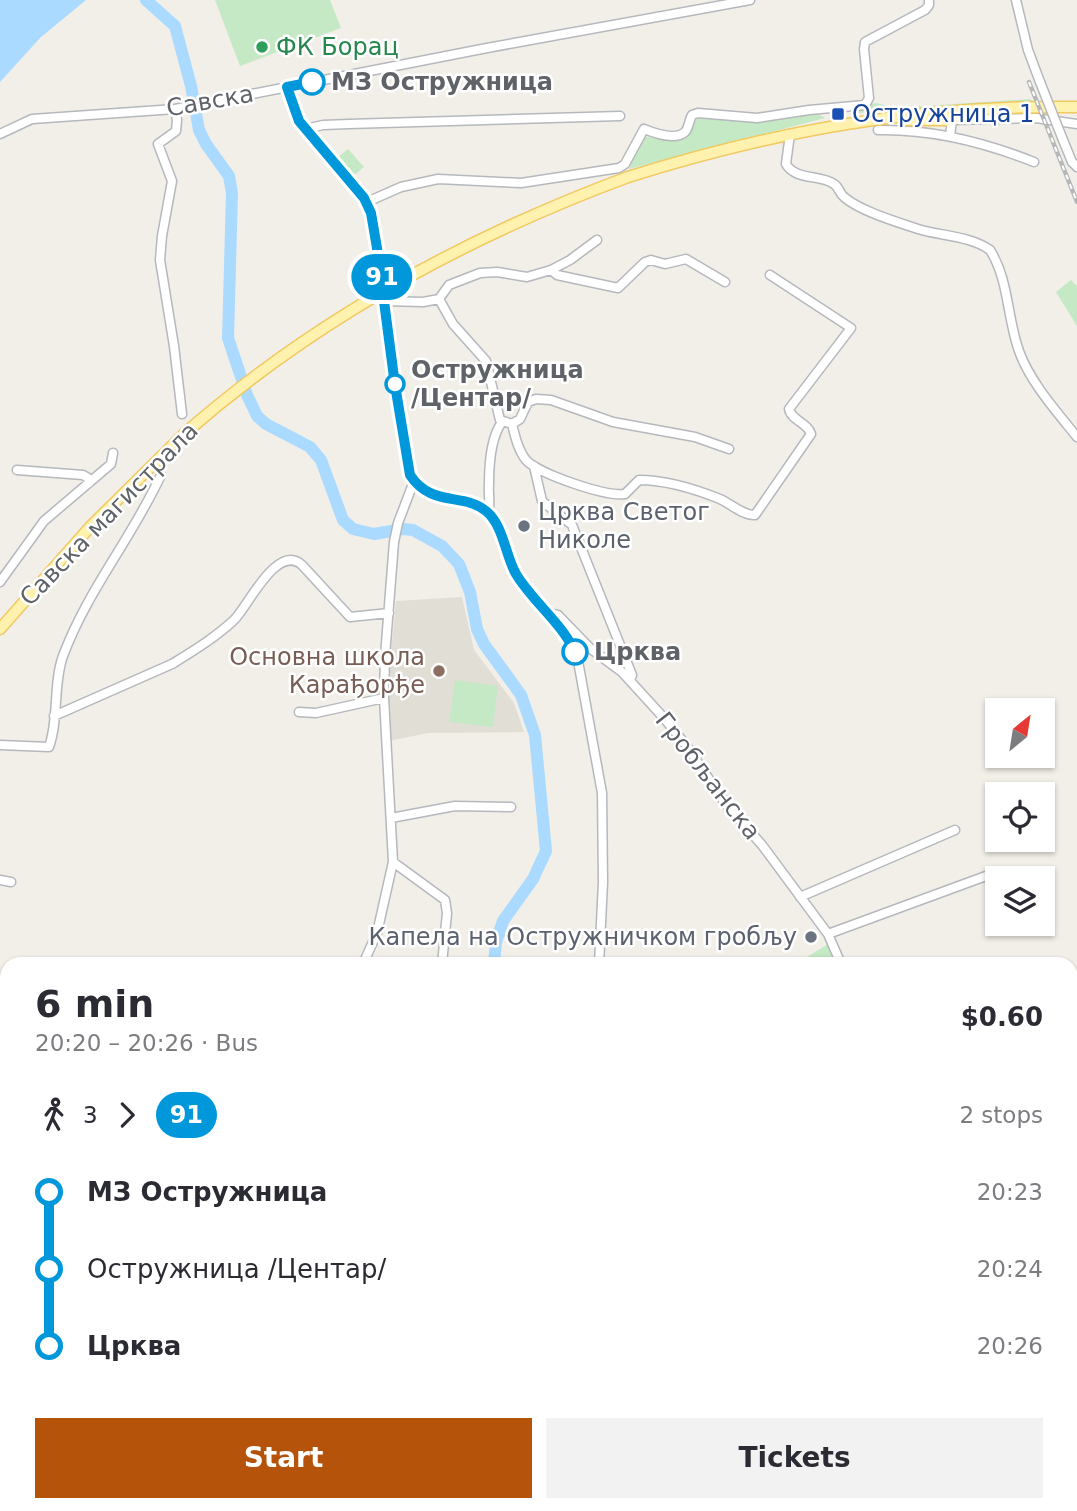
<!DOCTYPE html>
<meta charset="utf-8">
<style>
:root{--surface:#fff;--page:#f2f2f3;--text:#2b2b33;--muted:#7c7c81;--accent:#b45309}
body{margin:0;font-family:"DejaVu Sans",sans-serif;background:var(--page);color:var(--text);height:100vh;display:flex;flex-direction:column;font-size:26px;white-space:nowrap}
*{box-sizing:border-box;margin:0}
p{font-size:23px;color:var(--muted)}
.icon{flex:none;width:38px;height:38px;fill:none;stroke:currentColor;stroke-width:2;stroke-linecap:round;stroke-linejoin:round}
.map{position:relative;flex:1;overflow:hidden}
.side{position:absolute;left:0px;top:957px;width:1078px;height:555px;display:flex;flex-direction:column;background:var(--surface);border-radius:21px 21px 0 0;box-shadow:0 2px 5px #0004}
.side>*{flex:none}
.badge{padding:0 14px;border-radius:23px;font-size:24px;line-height:46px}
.needle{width:46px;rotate:30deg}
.fabs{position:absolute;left:985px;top:698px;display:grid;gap:14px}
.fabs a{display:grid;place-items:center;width:70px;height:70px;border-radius:0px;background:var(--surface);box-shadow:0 2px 5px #0004;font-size:35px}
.map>.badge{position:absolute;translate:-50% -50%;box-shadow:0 0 0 4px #fff}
.legs{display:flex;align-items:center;gap:10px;height:77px;padding:0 35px;font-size:23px}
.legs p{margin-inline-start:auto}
.overview{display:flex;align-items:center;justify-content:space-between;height:119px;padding:0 35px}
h1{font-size:38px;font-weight:700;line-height:52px}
.action{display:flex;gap:14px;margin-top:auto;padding:14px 35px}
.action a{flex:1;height:80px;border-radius:0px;background:var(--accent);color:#fff;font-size:28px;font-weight:700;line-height:80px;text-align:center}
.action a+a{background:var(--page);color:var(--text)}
ul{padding:0 35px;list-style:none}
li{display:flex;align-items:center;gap:24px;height:77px;font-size:26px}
li i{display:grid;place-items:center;width:10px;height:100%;margin:0 9px;background:currentColor}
li i::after{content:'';width:18px;height:18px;margin:-9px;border:5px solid;border-radius:50%;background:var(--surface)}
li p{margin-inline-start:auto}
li:first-child i{background:linear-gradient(#0000 50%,currentColor 0)}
li:last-child i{background:linear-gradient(currentColor 50%,#0000 0)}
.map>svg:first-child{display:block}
.education{fill:#e1ded6}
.green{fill:#c5e8c5}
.water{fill:#aadaff}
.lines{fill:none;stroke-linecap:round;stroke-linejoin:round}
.river{stroke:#aadaff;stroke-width:12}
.minor-casing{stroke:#b5b8bc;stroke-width:11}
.major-casing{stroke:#f2c960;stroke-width:13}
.minor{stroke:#fff;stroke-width:8}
.major{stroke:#fff2af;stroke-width:10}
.rail-casing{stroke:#b6b7b8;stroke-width:4.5}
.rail{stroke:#fff;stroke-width:2;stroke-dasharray:5;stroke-linecap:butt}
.minor-bridge-casing{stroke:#b5b8bc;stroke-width:11;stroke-linecap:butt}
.major-bridge-casing{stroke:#f2c960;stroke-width:13;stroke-linecap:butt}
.minor-bridge{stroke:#fff;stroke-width:8}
.major-bridge{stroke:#fff2af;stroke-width:10}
.line-1-casing{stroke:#fff;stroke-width:16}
.line-1{stroke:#0098da;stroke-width:10}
.leisure-dot{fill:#2e9e5b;stroke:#fff;stroke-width:2.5}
.stop-1-dot{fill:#fff;stroke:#0098da;stroke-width:3.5}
.transit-dot{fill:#1a4fb4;stroke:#fff;stroke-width:2.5}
.worship-dot{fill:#6b7280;stroke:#fff;stroke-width:2.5}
.education-dot{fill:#8d6e63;stroke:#fff;stroke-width:2.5}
.labels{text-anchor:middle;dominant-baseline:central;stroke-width:5;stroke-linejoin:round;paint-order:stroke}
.leisure-label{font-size:24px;fill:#27864d;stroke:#fff;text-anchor:start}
.stop-label{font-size:24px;font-weight:bold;fill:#5f6368;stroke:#fff;text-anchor:start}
.street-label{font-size:24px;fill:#5f6368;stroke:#fff}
.transit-label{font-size:24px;fill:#164399;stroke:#fff;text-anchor:start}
.worship-label{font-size:24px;fill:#5b616d;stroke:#fff;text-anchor:start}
.education-label{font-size:24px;fill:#785e54;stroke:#fff;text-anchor:end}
</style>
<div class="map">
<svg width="1077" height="1511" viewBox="0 0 1077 1511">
<rect width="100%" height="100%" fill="#f1efe8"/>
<!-- education -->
<path class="education" d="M 462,597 L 474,650 L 514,703 L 524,732 L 428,733 L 389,741 L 388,685 L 396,601 Z"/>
<!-- green -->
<path class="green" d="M 215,0 L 330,0 L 341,28 L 240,66 Z
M 1031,99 L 1032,102 L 855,113 L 853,108 L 876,103 L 895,108 Z
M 816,113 L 825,118 L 629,169 L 643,136 L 663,140 L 686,137 L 699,115 L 757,123 Z
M 348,149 L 364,167 L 353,176 L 337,158 Z
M 1071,280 L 1077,286 L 1077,326 L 1056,292 Z
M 455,680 L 498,686 L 493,727 L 449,722 Z
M 828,944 L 834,964 L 796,964 Z"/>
<!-- water -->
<path class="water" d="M 0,0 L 86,0 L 41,37 L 0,82 Z"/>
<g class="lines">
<!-- river -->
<path class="river" d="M 146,0 L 175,26 L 191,86 L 199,130 L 206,144 L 229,176 L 232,193 L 228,338 L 247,395 L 257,416 L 266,424 L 310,447 L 321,460 L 343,520 L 353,529 L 374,534 L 403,529 L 413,530 L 442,546 L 459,564 L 470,592 L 477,629 L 484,644 L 521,695 L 535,735 L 546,851 L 533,879 L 503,921 L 496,942 L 494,964
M 332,1511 L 336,1505"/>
<defs>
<path id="minor" d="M 1016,0 L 1028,50 L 1040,82
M 287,87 L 297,118 L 364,198 L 371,213 L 380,261 L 395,385 L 410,475 L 417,484 L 431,494 L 478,506 L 492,517 L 517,576 L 566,635 L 578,661 L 602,793 L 603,882 L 599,964
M 175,109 L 177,120 L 176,131 L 158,144 L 172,181 L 162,236 L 160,260 L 174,346 L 182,414
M 305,129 L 323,125 L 349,124 L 620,116
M 878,130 C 932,129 984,142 1034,162
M 0,134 L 32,119 L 175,109 L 487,48 L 750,0
M 790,134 L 786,164 C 796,181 820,174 834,184 C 839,187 839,193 844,197 C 860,211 897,222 918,229 C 941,236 971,236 990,250 C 1009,280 1007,318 1019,351 C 1030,382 1057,412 1077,437
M 950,136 L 952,120 L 1036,118 L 1077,124
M 1063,140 L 1072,162 L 1077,167
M 367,202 L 401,187 L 438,179 L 521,183 L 619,168 L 625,164 L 644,129 C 654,133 675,141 685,132 C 689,128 689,120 692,115 L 698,113 L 757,118 L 809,110 L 865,105 L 869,98 L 864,49 L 865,42 L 925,10 L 929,5 L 929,0
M 551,270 L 557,275 L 618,288 L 645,262 L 651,260 L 665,264 L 686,259 L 725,282
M 439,299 L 453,324 L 486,361 L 500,420 L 512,424
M 384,301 L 423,302 L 439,299 L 449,285 L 480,273 L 497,272 L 527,277 L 551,270 L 570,260 L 597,240
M 512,424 C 515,436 518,450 526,460 C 539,474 606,497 625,494 L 639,480 C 666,480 695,489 720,499 C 731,504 744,516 755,515 L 811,434 C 808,423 791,420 789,409 L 851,328 L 770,275
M 512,424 L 520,419 L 528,402 L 536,399 L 551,400 L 613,422 L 695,437 L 729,449
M 534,466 L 542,501 L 572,525 L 632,675 L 630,680
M 17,470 L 83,475 L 88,478 L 89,483
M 488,513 C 491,504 488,494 489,484 C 489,465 491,437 502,422
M 0,582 L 44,521 L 111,464 L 113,453
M 548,613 L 558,615 L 591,649 L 622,672 L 663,717 L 686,745 L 725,803 L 762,845 L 828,934 L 841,964
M 299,712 L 316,713 L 384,698
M 54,716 L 172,664 C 193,651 216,637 234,620 C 247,608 277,542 302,565 L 350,617 L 389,613
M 0,745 L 49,747 C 59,719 53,683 63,656 C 87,591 132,538 161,475
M 391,818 L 455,806 L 511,807
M 393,862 L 445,900 L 447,913 L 442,964
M 0,880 L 11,882
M 800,897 L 955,830
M 828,934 L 986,876
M 363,964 L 377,933 L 393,862 L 384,698 L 385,656 L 394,542 L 398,523 L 414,481
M 0,1438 L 7,1428
M 0,1477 L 7,1467
M 0,1503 L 10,1511
M 682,1505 L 687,1511
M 49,1511 L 71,1505
M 516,1511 L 519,1505"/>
<path id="major" d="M 904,120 L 952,120
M 628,177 C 778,130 919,105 1077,107
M 0,629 L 90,527 L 184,434"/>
</defs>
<!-- minor casing -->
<use href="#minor" class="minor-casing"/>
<!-- major casing -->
<use href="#major" class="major-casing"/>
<!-- minor -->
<use href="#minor" class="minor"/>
<!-- major -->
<use href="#major" class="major"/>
<defs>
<path id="rail" d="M 1029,82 L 1077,202"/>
</defs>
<!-- rail casing -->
<use href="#rail" class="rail-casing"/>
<!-- rail -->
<use href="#rail" class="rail"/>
<defs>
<path id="minor-bridge" d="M 1040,82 L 1063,140"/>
<path id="major-bridge" d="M 184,434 C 315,319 466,237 628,177"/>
</defs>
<!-- minor-bridge casing -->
<use href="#minor-bridge" class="minor-bridge-casing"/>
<!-- major-bridge casing -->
<use href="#major-bridge" class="major-bridge-casing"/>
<!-- minor-bridge -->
<use href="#minor-bridge" class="minor-bridge"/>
<!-- major-bridge -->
<use href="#major-bridge" class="major-bridge"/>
</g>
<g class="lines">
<defs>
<path id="line-1" d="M 312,82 L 287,87 L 299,121 L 364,198 L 371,213 L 377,248 L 395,385 L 410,475 C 432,508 463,492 486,511 C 504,526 505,555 516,574 C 533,602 561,622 575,652"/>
</defs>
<!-- line-1 casing -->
<use href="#line-1" class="line-1-casing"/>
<!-- line-1 -->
<use href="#line-1" class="line-1"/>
</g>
<!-- markers -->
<circle class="leisure-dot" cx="262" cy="47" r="7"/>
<g class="stop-1-dot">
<circle cx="312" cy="82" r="12"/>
<circle cx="395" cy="384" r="9"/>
<circle cx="575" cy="652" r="12"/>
</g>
<rect class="transit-dot" x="831" y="107" width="14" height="14" rx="3.5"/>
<g class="worship-dot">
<circle cx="524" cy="526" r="7"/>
<circle cx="811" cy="937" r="7"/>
</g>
<circle class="education-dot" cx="439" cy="671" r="7"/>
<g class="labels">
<!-- leisure labels -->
<g class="leisure-label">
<text x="276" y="47">ФК Борац</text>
</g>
<!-- stop labels -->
<g class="stop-label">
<text x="331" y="82">МЗ Остружница</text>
<text x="411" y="370">Остружница<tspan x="411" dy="28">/Центар/</tspan></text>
<text x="594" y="652">Црква</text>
</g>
<!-- street labels -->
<g class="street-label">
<text transform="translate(210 101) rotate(-10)">Савска</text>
<text transform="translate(109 514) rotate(-46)">Савска магистрала</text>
<text transform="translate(708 776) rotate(52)">Гробљанска</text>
</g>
<!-- transit labels -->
<g class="transit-label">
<text x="852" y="114">Остружница 1</text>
</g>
<!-- worship labels -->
<g class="worship-label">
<text x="538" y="512">Црква Светог<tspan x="538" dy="28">Николе</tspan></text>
<text x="797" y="937" text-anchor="end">Капела на Остружничком гробљу</text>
</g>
<!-- education labels -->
<g class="education-label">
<text x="425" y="657">Основна школа<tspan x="425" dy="28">Карађорђе</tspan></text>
</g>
</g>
</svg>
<div class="fabs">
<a><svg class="needle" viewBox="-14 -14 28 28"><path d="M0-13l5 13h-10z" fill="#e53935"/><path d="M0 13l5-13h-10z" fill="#7c7c81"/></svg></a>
<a><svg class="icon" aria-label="locate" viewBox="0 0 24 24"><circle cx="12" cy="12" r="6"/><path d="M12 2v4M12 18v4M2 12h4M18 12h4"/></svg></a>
<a><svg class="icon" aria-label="layers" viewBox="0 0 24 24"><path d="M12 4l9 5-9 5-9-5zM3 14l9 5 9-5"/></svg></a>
</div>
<b class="badge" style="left:382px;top:277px;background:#0098da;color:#fff">91</b>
<section class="side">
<div class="overview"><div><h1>6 min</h1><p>20:20 – 20:26 · Bus</p></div><b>$0.60</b></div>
<div class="legs"><svg class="icon" aria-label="walk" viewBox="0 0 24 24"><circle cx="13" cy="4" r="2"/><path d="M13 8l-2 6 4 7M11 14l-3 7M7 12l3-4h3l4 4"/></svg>3<svg class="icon" aria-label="forward" viewBox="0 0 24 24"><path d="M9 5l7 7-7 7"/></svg><b class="badge" style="background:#0098da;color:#fff">91</b><p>2 stops</p></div>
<ul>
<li><i style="color:#0098da"></i><b>МЗ Остружница</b><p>20:23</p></li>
<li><i style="color:#0098da"></i><span>Остружница /Центар/</span><p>20:24</p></li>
<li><i style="color:#0098da"></i><b>Црква</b><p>20:26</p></li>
</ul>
<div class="action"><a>Start</a><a>Tickets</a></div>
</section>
</div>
